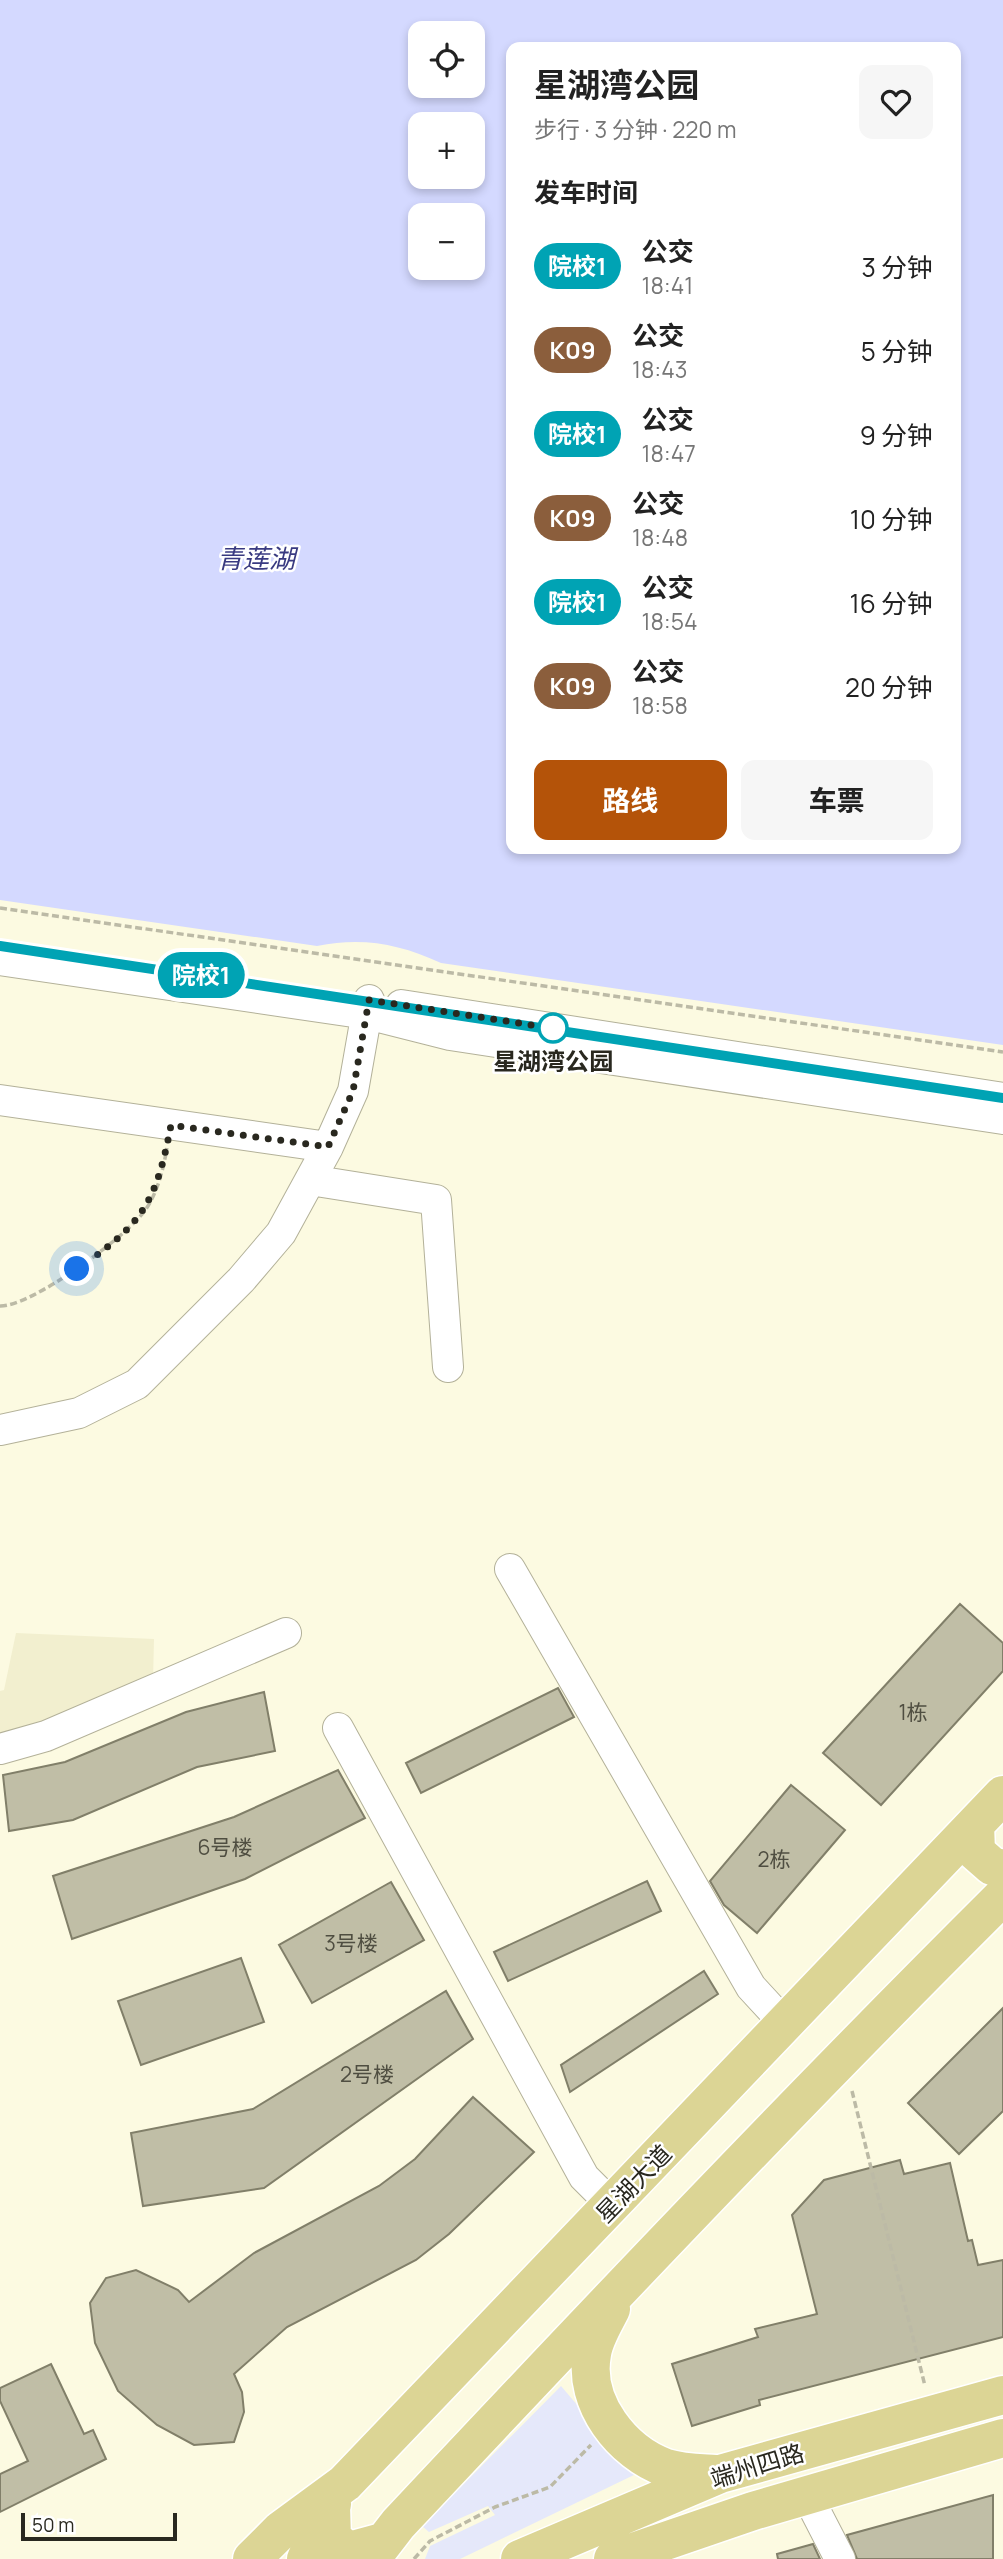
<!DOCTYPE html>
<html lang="zh">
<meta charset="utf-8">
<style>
:root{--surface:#fff;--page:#f6f6f6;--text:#222;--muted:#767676;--accent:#b45309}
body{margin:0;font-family:Manrope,"Noto Sans SC",sans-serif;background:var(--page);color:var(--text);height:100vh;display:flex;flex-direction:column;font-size:26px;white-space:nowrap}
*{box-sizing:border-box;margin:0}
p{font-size:23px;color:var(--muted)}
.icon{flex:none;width:38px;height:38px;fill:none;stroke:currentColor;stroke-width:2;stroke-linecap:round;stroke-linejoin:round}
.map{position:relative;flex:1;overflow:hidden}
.side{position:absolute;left:506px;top:42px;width:455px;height:812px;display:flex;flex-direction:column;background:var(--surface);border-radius:14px;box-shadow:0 4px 10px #0003}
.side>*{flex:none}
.badge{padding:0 14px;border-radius:23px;font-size:24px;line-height:46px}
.controls{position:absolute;left:408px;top:21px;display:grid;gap:14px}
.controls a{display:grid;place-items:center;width:77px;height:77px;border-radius:14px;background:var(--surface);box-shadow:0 4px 10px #0003;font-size:35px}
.scale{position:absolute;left:21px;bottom:18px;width:156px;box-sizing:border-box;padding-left:7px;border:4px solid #29281f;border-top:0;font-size:19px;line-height:24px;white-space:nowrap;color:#29281f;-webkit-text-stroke:5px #fff;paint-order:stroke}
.you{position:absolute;width:35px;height:35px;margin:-18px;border:5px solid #fff;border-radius:50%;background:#1a73e8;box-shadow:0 0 0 10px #1a73e833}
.map>.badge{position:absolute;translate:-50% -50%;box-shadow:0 0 0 4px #fff}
h2{padding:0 28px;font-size:26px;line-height:63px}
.round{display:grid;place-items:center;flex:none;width:74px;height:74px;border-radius:14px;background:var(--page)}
.overview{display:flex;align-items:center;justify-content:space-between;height:119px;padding:0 28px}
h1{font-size:33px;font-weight:700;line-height:52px}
.primary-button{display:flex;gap:14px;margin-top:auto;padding:14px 28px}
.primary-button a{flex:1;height:80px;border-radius:14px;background:var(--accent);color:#fff;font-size:28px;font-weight:700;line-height:80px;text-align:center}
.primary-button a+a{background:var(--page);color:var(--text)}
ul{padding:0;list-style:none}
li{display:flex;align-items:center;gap:21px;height:84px;padding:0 28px}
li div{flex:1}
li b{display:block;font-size:26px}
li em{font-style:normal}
li .badge{min-width:77px;font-weight:700;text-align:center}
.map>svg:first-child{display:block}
.built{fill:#f2efcf}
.green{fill:#e5e8fa}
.water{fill:#d4d9ff;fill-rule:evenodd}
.building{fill:#c0bea6;stroke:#817f69;stroke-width:2}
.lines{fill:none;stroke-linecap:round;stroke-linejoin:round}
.minor-casing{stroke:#b3b199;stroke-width:32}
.major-casing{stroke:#fff;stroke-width:41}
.path{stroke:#bcbaa6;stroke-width:3.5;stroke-dasharray:7 3.5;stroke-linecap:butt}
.minor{stroke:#fff;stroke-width:30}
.major{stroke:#dcd595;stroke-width:38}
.line-casing{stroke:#fff;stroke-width:16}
.line{stroke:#00a3b4;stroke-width:10}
.walk{stroke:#29281f;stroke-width:7;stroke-dasharray:0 12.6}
.stop-dot{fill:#fff;stroke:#00a3b4;stroke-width:3.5}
.labels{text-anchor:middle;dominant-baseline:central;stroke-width:5;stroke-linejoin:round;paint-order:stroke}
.number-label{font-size:21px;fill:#4f4e41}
.stop-label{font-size:24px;font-weight:bold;fill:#29281f;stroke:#fff}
.street-label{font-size:24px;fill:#29281f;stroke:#fff}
.water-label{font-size:26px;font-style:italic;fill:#393a81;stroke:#fff}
</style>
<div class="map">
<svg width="1003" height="2559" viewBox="0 0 1003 2559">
<rect width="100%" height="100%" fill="#fcfae1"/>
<!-- built -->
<path class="built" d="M 16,1633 L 154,1639 L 153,1681 L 0,1742 L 0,1691 L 4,1690 Z"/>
<!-- green -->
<path class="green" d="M 561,2386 L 636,2474 L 460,2559 L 425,2559 L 430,2546 L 495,2515 L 488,2506 L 429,2532 L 422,2526 Z"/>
<!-- water -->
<path class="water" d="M 0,0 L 1003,0 L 1003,1045 L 441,963 C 399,944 363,937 317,946 L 0,900 ZM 420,33 L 472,33 L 472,86 L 420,86 ZM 511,47 L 956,47 L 956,849 L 511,849 ZM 420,124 L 472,124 L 472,177 L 420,177 ZM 420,215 L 472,215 L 472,268 L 420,268 Z"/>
<!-- building -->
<path class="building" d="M 960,1604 L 1003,1643 L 1003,1671 L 881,1805 L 823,1753 Z
M 558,1688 L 574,1717 L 421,1793 L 406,1763 Z
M 264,1692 L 275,1751 L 197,1767 L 73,1820 L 9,1831 L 3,1775 L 65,1762 L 186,1712 Z
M 338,1770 L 365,1818 L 245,1879 L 72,1939 L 53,1876 L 234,1817 Z
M 791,1785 L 845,1830 L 757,1933 L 724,1905 L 710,1881 Z
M 647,1881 L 661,1911 L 508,1981 L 494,1952 Z
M 391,1882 L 424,1940 L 312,2003 L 279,1945 Z
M 241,1958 L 264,2022 L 141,2065 L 118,2001 Z
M 704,1971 L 718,1994 L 570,2092 L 561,2065 Z
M 446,1991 L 473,2039 L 264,2188 L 143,2206 L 131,2133 L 253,2109 Z
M 1003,2008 L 1003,2111 L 959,2154 L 908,2103 Z
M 473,2097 L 534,2152 L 449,2234 L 416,2260 L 287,2327 L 234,2374 L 242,2392 L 244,2412 L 234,2442 L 194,2445 L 157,2425 L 118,2391 L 95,2343 L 90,2303 L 106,2278 L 136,2270 L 178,2290 L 189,2302 L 254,2253 L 379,2186 L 415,2159 Z
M 900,2160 L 904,2174 L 950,2163 L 968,2241 L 972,2240 L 978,2265 L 1003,2260 L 1003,2337 L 759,2400 L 760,2405 L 692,2426 L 672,2364 L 758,2337 L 755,2329 L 817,2314 L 792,2215 L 824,2180 Z
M 51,2364 L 84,2434 L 93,2430 L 106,2459 L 0,2512 L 0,2474 L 28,2461 L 0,2401 L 0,2388 Z
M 993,2495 L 993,2559 L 857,2559 L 847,2535 Z
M 813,2544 L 820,2559 L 778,2559 L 777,2554 Z"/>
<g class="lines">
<defs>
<path id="minor" d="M 0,960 L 367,1014 L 450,1035 L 1003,1119
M 401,1005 L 1003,1098
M 0,1100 L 328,1147
M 310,1180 L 436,1200 L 448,1367
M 0,1430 L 79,1413 L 137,1384 L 241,1280 L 281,1233 L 328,1147 L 353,1091 L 369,1000
M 510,1569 L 751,1987 L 785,2024
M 338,1728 L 584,2177 L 612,2205
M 0,1749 L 46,1736 L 286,1633
M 807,2495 L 840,2559"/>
<path id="major" d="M 975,1825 L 976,1852 L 992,1866 L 1003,1869
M 611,2309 C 604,2323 594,2339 592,2354 C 583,2403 622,2452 666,2468 C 682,2473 699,2473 715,2474
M 331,2505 L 332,2539 L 349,2551 L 382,2542
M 252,2559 L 281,2530 L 345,2483 L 1003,1795
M 306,2559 L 332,2504
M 371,2559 L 398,2524 C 597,2312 797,2101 1003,1896
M 520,2559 L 720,2474 L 1003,2395
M 613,2559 L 753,2511 L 1003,2438"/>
</defs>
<!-- minor casing -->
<use href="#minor" class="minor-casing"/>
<!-- major casing -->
<use href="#major" class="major-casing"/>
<!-- path -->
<path class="path" d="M 0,908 L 1003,1052
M 0,1306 C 31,1307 128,1236 146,1209 C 158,1191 163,1170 167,1148
M 852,2091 L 925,2386
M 414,2559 L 430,2541 L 495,2507 L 550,2487 L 591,2445"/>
<!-- minor -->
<use href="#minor" class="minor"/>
<!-- major -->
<use href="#major" class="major"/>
</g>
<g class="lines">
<defs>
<path id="line" d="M 0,946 L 1003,1098"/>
</defs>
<!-- line casing -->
<use href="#line" class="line-casing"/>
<!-- line -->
<use href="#line" class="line"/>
<!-- walk -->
<path class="walk" d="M 77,1269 C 143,1224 156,1203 171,1125 L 328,1147 L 353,1091 L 369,1000 L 564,1030 L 553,1028"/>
</g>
<!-- markers -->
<circle class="stop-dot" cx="553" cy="1028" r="14"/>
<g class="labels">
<!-- number labels -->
<g class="number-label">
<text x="913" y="1712">1栋</text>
<text x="225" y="1847">6号楼</text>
<text x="774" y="1859">2栋</text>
<text x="351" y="1943">3号楼</text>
<text x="367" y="2074">2号楼</text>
</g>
<!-- stop labels -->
<g class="stop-label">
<text x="553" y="1060">星湖湾公园</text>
</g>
<!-- street labels -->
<g class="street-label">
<text transform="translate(633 2183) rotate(-46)">星湖大道</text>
<text transform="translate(757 2465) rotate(-17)">端州四路</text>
</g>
<!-- water labels -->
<g class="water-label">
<text x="256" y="558">青莲湖</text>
</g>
</g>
</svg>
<div class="controls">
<a><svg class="icon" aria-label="locate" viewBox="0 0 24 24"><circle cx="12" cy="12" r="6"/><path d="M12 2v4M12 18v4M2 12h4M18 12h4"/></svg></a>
<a>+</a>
<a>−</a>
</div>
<div class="scale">50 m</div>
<div class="you" style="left:77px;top:1269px"></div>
<b class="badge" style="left:201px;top:975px;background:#00a3b4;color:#fff">院校1</b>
<section class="side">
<div class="overview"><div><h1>星湖湾公园</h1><p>步行 · 3 分钟 · 220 m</p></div><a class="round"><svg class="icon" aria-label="heart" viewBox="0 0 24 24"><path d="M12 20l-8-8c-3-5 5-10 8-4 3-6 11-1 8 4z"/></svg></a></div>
<h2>发车时间</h2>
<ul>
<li><span class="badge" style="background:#00a3b4;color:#fff">院校1</span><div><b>公交</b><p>18:41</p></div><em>3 分钟</em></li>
<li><span class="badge" style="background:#8b5e3c;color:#fff">K09</span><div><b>公交</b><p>18:43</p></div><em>5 分钟</em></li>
<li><span class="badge" style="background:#00a3b4;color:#fff">院校1</span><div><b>公交</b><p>18:47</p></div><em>9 分钟</em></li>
<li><span class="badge" style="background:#8b5e3c;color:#fff">K09</span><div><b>公交</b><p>18:48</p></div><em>10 分钟</em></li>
<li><span class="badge" style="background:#00a3b4;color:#fff">院校1</span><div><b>公交</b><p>18:54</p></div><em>16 分钟</em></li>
<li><span class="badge" style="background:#8b5e3c;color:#fff">K09</span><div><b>公交</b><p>18:58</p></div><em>20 分钟</em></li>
</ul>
<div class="primary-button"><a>路线</a><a>车票</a></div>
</section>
</div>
